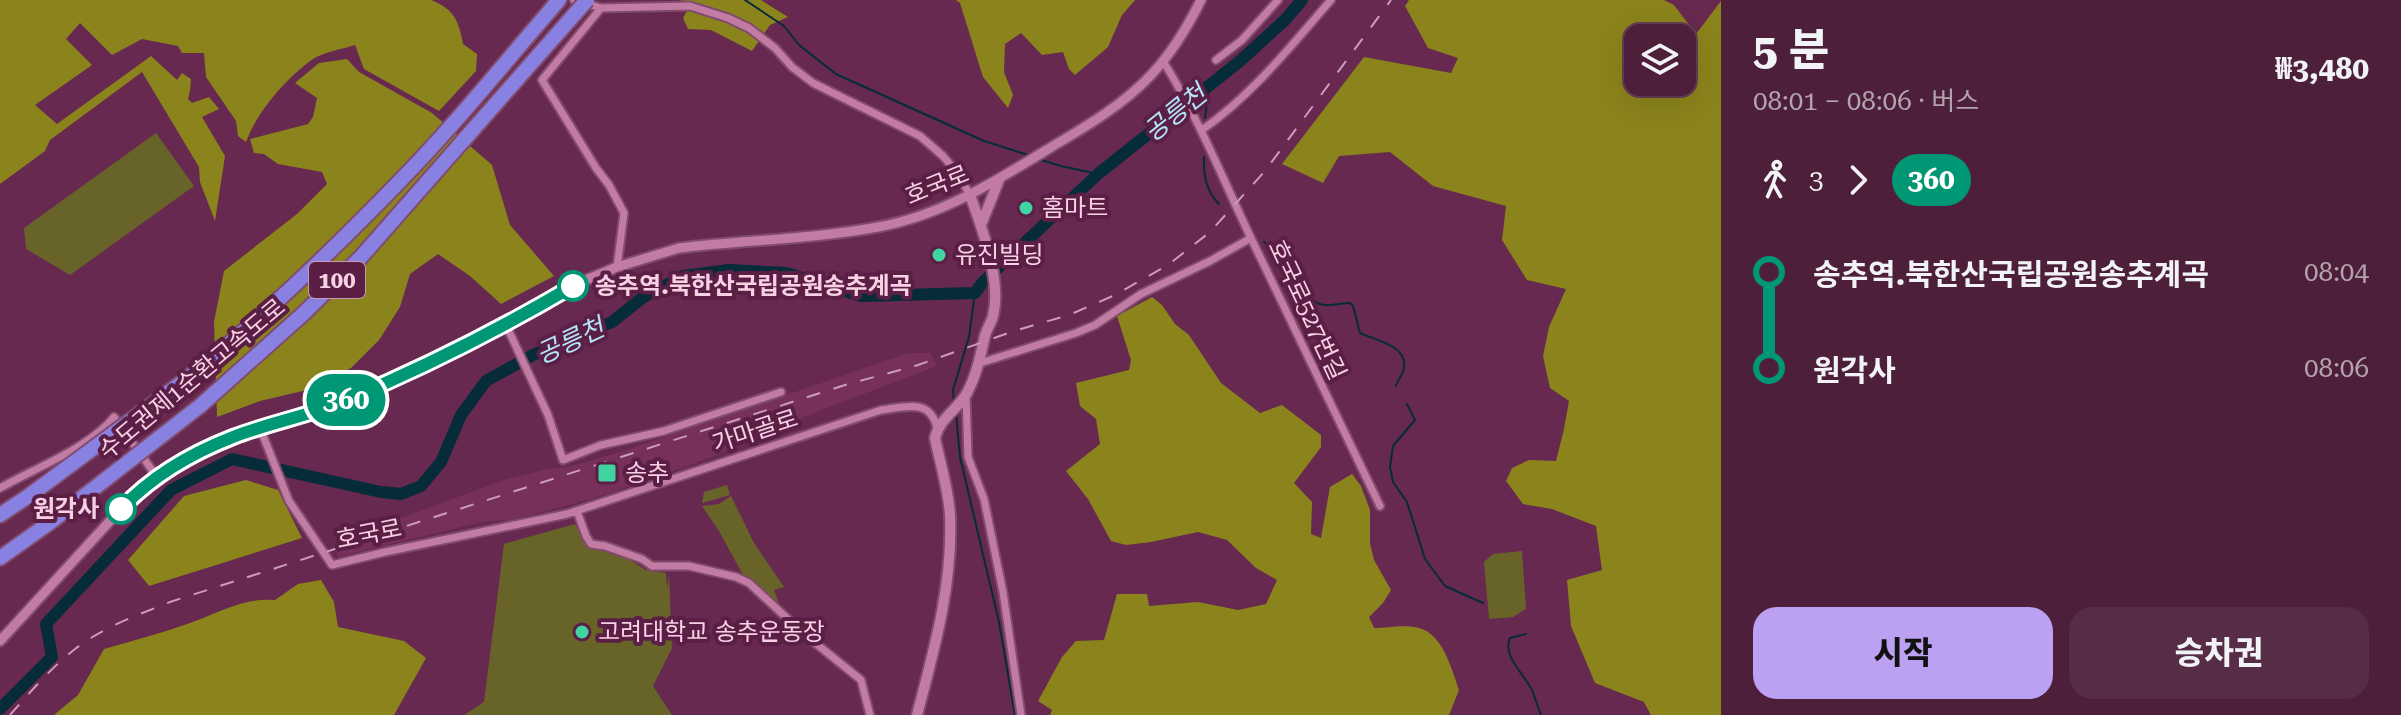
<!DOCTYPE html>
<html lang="ko">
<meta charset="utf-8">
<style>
:root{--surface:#4d1f3b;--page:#572c46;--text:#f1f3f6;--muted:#b3a2af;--line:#643d55;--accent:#bca0f2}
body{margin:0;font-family:"Roboto Serif","Noto Sans KR",serif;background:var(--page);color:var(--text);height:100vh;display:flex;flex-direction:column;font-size:30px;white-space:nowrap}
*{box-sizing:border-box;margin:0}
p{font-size:26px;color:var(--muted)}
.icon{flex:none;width:44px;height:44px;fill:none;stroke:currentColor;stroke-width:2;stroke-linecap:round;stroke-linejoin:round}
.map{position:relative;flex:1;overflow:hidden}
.drawer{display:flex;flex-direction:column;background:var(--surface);width:680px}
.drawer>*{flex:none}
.badge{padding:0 16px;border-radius:26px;font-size:28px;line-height:52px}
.fabs{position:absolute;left:1624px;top:24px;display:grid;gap:16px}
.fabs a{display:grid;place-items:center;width:72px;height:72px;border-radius:16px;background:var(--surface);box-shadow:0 8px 32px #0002,0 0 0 2px var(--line);font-size:40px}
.map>.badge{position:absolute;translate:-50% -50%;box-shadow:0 0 0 4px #fff}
.legs{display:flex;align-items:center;gap:12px;height:88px;padding:0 32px;font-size:26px}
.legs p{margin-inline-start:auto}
.headline{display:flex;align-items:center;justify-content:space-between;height:136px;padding:0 32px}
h1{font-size:44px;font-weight:800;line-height:60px}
.primary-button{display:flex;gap:16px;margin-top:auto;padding:16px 32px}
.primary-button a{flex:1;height:92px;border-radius:24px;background:var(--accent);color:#111;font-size:32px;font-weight:800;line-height:92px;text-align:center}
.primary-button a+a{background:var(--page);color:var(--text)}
ul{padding:0 32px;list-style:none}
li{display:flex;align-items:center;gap:28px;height:96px;font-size:30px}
li i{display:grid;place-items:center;width:12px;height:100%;margin:0 10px;background:currentColor}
li i::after{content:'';width:20px;height:20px;margin:-10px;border:6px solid;border-radius:50%;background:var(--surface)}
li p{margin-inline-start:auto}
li:first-child i{background:linear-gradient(#0000 50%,currentColor 0)}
li:last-child i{background:linear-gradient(currentColor 50%,#0000 0)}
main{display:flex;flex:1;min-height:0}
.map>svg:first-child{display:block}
.built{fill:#76305a}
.green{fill:#686429}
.forest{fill:#8b841c;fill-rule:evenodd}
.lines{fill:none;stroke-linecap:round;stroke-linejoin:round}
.stream{stroke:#052c38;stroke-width:2}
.river{stroke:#052c38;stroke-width:12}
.minor-casing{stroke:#814b6c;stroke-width:11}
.tertiary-casing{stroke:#814b6c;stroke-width:13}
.secondary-casing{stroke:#814b6c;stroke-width:14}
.motorway-casing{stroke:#814b6c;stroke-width:18}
.minor{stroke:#c27ba3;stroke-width:7}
.tertiary{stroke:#c27ba3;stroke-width:9}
.secondary{stroke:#c27ba3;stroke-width:10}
.motorway{stroke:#8981e2;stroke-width:14}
.rail{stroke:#cb9db6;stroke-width:2;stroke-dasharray:14 14;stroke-linecap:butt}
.motorway-bridge-casing{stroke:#814b6c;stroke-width:18;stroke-linecap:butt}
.motorway-bridge{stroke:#8981e2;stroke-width:14}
.line-1-casing{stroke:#fff;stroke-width:18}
.line-1{stroke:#009775;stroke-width:12}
.poi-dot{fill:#41d4a1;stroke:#5b1e44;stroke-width:3}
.stop-1-dot{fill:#fff;stroke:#009775;stroke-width:4}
.labels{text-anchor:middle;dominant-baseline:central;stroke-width:8;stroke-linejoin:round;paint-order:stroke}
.shield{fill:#5b1e44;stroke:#c89bb4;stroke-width:2}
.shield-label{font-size:22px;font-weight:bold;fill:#f7d0e4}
.street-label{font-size:24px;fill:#f7d0e4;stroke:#5b1e44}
.poi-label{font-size:24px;fill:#f7d0e4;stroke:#5b1e44;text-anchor:start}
.stop-label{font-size:24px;font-weight:bold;fill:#f7d0e4;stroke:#5b1e44;text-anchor:start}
.water-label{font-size:26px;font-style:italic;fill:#b3e5fa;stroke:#5b1e44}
</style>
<main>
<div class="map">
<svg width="1721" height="715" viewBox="0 0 1721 715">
<rect width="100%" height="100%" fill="#67294f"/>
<!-- built -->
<path class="built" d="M 908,353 L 931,353 L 937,366 L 780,426 L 712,457 L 602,496 L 516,519 L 481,522 L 338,557 L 333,543 L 504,480 L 547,469 L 568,467 L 624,451 Z"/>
<!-- green -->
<path class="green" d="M 156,133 L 194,186 L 70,275 L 26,249 L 24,228 Z
M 727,485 L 730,495 L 702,503 L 704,492 Z
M 731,496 L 754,543 L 784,587 L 774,590 L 779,604 L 743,575 L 719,531 L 702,506 L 719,504 Z
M 575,524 L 587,546 L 630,560 L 646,570 L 666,573 L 667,589 L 669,576 L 672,648 L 653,686 L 672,715 L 464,715 L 484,702 L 504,544 Z
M 1522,551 L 1526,609 L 1513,617 L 1489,619 L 1484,562 L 1493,554 Z"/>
<!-- forest -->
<path class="forest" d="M 0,0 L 431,0 C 454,9 459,21 463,44 L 477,54 L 476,71 L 439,111 L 364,69 L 355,45 C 342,49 324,52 313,59 C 286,78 257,112 246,142 L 238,136 L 236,121 L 206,77 L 204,53 L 182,53 L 178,46 L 142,39 L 112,55 L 80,23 L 66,39 L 92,65 L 35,105 L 57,124 L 151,56 L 177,80 L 182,73 L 191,79 L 190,91 L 188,99 L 192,103 L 209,97 L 219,109 L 202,117 L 225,156 L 215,221 L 200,182 L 199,167 L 142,72 L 50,140 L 45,151 L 0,184 Z
M 679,0 L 761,0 L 788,17 L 770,25 L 752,51 L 711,30 L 688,29 L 683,18 L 692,2 Z
M 956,0 L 1135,0 L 1122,15 L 1108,47 L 1075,75 L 1069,69 L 1063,52 L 1042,55 L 1021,33 L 1005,44 L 1004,72 L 1013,95 L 1008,108 L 983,77 L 960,3 Z
M 1409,0 L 1664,0 L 1674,5 L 1696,34 L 1721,1 L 1721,715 L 1651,715 L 1644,702 L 1595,683 L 1571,626 L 1567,580 L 1602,570 L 1596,526 L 1552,509 L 1523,504 L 1506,481 L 1512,468 L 1529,460 L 1556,461 L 1564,429 L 1569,401 L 1550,388 L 1543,356 L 1549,327 L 1566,289 L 1527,280 L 1502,240 L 1506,206 L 1433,186 L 1390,152 L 1339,156 L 1323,183 L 1282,164 L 1364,57 L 1451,73 L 1458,58 L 1428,48 L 1405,6 ZM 1638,38 L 1682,38 L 1682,82 L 1638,82 Z
M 347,59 L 359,72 L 432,113 L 492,165 L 510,225 L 554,276 L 501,304 L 470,276 L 438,254 L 410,274 L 400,307 L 379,340 L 351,368 L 311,389 L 260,401 L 217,417 L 214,322 L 224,271 L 297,214 L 327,184 L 322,172 L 278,164 L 264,154 L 254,153 L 250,139 L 308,124 L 313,117 L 317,98 L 295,83 L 319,63 Z
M 1152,297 L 1162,305 L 1175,324 L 1189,335 L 1221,383 L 1260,413 L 1282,405 L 1321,435 L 1321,447 L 1294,483 L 1312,502 L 1311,534 L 1321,538 L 1330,487 L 1352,474 L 1361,486 L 1370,510 L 1370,543 L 1374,560 L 1391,590 L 1383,603 L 1369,617 L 1374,628 C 1387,628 1406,624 1419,628 C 1443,634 1452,670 1459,690 L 1449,715 L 1050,715 L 1052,710 L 1038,701 L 1062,657 L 1076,641 L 1104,640 L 1117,594 L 1147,594 L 1149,606 L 1198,602 L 1238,610 L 1266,604 L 1277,580 L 1256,568 L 1227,540 L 1198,532 L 1151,542 L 1126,545 L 1111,541 L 1088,499 L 1066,471 L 1100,444 L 1096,419 L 1080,406 L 1076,383 L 1129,370 L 1131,360 L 1117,316 Z
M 246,480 L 278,490 L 302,538 L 149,586 L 128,560 L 184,496 Z
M 321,580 L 334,602 L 338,627 L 404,641 L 426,658 L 394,715 L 54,715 L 78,695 L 104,649 C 132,641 162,633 190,623 C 218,613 244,597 275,600 L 298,584 Z"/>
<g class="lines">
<!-- stream -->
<path class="stream" d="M 745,0 L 784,26 L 799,45 L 836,74 L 984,141 L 1028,155
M 1205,118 L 1209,86
M 1204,157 C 1203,175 1206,191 1219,204
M 1038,159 L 1061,166 L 1098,174
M 1264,242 L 1271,249 L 1289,256 C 1299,271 1303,304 1325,305 C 1333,306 1342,303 1350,303 L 1353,306 L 1360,333 C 1374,340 1408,345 1404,368 C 1403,375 1398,379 1396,386
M 954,404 L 953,390 L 969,337 L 975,293
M 1407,404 L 1415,420 L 1393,446 L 1390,467 L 1393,482 L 1407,502 L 1425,559 L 1445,586 L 1483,603
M 956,414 L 960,457 L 999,622 L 1015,715
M 1526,634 L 1510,638 C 1502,656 1524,674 1532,690 C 1535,698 1538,707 1541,715"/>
<!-- river -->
<path class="river" d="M 0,709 L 52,657 L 46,624 L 171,490 L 232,459 L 381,492 L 401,494 L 421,486 L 441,462 L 461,415 L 486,381 L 533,355 L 612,322 L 642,298 L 683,276 L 729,270 L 786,273 L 861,296 L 975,293 L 983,282 L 1098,174 L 1240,61 L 1285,20 L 1302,0"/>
<defs>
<path id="minor" d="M 574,0 L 601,8 L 690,6 L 728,18 L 749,28 L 775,48 L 792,67 L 813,83 L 920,136 L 943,156 L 958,174 L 970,195
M 601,8 L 542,80 L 596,168 L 609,185 L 624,213 L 617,267
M 1216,60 L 1242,40 L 1278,0
M 1163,61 C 1198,117 1222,177 1250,236 C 1293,326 1337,416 1380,506
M 1202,130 C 1253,94 1290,47 1331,0
M 506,325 L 548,415 L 563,460 L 601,445 L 664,431 L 781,392
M 980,363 L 1076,333 L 1095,325 L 1141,294 L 1210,261 L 1251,238
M 966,395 L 968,457 L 984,499 L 1003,592 L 1021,715
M 260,428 L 289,501 L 332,565 L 385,552 L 567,514 L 881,410 C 905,407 929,398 937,427
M 0,488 C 33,469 91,447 114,417 L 157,477
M 577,511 L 586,536 L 591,544 L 605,546 L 642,559 L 652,566 L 689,566 L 736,577 L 749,583 L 803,633 L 861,680 L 870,715"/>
<path id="tertiary" d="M 0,641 L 131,498 L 174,466 L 232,437 L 342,402 L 506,325 L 581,282 L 617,267 L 679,248 C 745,240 813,239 878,227 C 943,215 998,180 1053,146 C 1087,126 1124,104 1151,75 C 1171,54 1188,26 1201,0"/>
<path id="secondary" d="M 981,225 L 999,180
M 917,715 C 934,650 953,584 950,516 C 949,491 940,463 935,438 C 939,419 958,409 967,393 C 976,376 980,358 984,340 C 985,331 991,324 993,316 C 1002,281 982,228 970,195"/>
<path id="motorway" d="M 184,381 C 260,321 330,253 398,183 C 455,125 506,61 559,0
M 200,406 L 303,314 L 361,257 L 462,142
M 0,515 L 30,495
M 0,558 L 52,521"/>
</defs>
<!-- minor casing -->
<use href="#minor" class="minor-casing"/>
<!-- tertiary casing -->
<use href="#tertiary" class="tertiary-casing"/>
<!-- secondary casing -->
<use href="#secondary" class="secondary-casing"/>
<!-- motorway casing -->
<use href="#motorway" class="motorway-casing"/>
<!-- minor -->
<use href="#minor" class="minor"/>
<!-- tertiary -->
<use href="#tertiary" class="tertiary"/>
<!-- secondary -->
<use href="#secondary" class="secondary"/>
<!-- motorway -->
<use href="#motorway" class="motorway"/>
<!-- rail -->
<path class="rail" d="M 10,715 C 30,692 51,668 75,649 C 103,627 138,615 170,602 L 845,385 L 918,365 L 1014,331 L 1069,315 L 1115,295 L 1168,265 L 1210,232 L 1265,171 L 1391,0"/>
<defs>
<path id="motorway-bridge" d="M 462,142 L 587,0
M 30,495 L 184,381
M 52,521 L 200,406"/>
</defs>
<!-- motorway-bridge casing -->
<use href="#motorway-bridge" class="motorway-bridge-casing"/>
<!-- motorway-bridge -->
<use href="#motorway-bridge" class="motorway-bridge"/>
</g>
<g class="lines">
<defs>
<path id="line-1" d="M 121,509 C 151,477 192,453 233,437 C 269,423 308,416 344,401 C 423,368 500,329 573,286"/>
</defs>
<!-- line-1 casing -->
<use href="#line-1" class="line-1-casing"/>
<!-- line-1 -->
<use href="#line-1" class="line-1"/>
</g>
<!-- markers -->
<g class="poi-dot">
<circle cx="1026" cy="208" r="8"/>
<circle cx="939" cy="255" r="8"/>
<rect x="597" y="463" width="20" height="20" rx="4"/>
<circle cx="582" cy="632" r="8"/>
</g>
<g class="stop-1-dot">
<circle cx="573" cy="286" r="14"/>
<circle cx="121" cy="509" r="14"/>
</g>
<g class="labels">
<!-- shield labels -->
<rect class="shield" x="309" y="262" width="56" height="36" rx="6"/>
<g class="shield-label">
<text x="337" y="280">100</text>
</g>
<!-- street labels -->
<g class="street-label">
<text transform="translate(937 185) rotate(-22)">호국로</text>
<text transform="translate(1307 310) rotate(65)">호국로527번길</text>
<text transform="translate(192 379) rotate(-40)">수도권제1순환고속도로</text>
<text transform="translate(755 431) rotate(-18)">가마골로</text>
<text transform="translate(369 534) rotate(-11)">호국로</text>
</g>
<!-- poi labels -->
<g class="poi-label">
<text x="1042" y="208">홈마트</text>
<text x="955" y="255">유진빌딩</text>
<text x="625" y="473">송추</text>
<text x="598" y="632">고려대학교 송추운동장</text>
</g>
<!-- stop labels -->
<g class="stop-label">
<text x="595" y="286">송추역.북한산국립공원송추계곡</text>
<text x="99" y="509" text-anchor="end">원각사</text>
</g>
<!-- water labels -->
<g class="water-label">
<text transform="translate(1175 113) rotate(-39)">공릉천</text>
<text transform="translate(570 341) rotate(-25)">공릉천</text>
</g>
</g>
</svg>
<div class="fabs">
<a><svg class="icon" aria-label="layers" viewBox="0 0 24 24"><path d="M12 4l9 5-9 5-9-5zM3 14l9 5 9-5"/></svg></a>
</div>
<b class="badge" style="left:346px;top:400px;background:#009775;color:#fff">360</b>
</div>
<section class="drawer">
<div class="headline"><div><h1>5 분</h1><p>08:01 – 08:06 · 버스</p></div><b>₩3,480</b></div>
<div class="legs"><svg class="icon" aria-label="walk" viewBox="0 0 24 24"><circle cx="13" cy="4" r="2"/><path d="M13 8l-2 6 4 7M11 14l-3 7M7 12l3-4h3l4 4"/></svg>3<svg class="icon" aria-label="forward" viewBox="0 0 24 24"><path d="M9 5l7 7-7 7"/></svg><b class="badge" style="background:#009775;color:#fff">360</b></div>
<ul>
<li><i style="color:#009775"></i><b>송추역.북한산국립공원송추계곡</b><p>08:04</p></li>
<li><i style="color:#009775"></i><b>원각사</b><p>08:06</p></li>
</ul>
<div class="primary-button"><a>시작</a><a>승차권</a></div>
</section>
</main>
